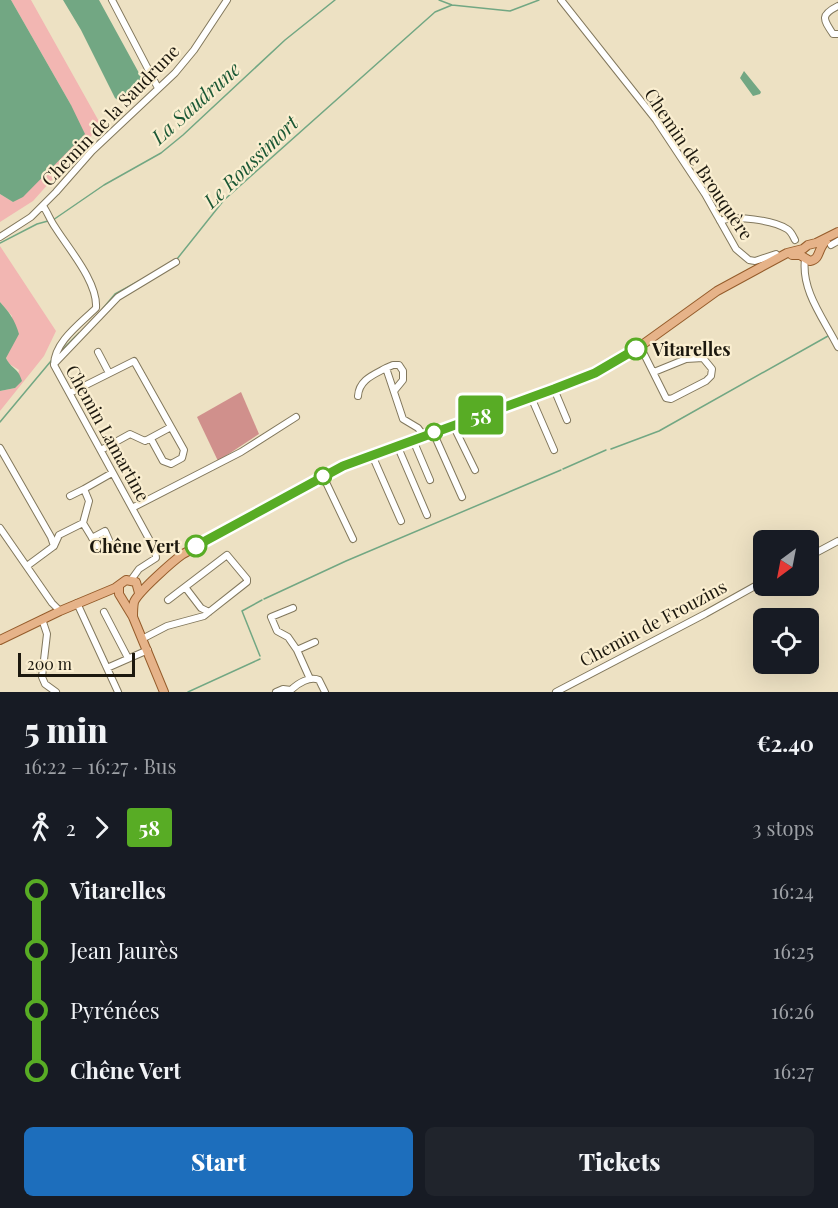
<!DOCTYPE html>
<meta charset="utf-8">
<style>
:root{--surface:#171b24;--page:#20242c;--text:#f1f3f6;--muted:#9ea1a6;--accent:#1d6ebc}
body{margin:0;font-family:"Playfair Display",serif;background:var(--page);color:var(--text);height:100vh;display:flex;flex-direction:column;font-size:22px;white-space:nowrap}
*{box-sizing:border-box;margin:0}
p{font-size:20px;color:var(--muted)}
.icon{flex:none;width:33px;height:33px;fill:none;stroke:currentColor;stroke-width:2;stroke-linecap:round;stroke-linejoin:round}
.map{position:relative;height:692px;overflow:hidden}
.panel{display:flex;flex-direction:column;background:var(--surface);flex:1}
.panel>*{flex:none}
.badge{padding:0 12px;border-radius:4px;font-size:21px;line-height:39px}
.needle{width:39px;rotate:212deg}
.fabs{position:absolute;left:753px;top:530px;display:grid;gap:12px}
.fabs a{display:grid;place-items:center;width:66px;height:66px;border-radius:9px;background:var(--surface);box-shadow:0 6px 24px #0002;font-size:30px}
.scale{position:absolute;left:18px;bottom:15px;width:117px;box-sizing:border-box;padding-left:6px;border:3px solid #1c180e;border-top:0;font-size:16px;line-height:21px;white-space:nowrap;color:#1c180e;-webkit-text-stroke:4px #faeed0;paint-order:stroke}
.map>.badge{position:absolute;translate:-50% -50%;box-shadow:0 0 0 3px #fff}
.legs{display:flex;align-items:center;gap:9px;height:66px;padding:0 24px;font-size:20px}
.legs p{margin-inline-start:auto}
.headline{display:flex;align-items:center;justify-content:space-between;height:102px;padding:0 24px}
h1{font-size:33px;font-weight:800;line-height:45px}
.cta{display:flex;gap:12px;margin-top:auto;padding:12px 24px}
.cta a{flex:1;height:69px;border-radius:9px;background:var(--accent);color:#fff;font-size:24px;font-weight:800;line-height:69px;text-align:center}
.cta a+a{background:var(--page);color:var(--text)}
ul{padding:0 24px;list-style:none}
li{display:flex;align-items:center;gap:21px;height:60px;font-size:22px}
li i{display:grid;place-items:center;width:9px;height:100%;margin:0 8px;background:currentColor}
li i::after{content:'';width:15px;height:15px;margin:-8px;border:4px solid;border-radius:50%;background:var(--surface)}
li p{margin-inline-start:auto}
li:first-child i{background:linear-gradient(#0000 50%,currentColor 0)}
li:last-child i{background:linear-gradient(currentColor 50%,#0000 0)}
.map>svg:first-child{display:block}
.green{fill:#f2b6b2}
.forest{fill:#d0908c}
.water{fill:#72a783}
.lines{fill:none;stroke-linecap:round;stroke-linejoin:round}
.stream{stroke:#72a783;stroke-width:1.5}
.minor-casing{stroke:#82785d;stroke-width:8}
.major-casing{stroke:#955c2b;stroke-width:10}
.minor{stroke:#fff;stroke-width:6}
.major{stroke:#e6b389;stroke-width:8}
.line-1-casing{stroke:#fff;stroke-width:14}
.line-1{stroke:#58ac25;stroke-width:9}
.stop-1-dot{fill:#fff;stroke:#58ac25;stroke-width:3}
.labels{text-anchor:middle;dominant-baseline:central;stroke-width:4.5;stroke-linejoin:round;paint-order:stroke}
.street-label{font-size:18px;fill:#1c180e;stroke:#faeed0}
.stop-label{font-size:18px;font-weight:bold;fill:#1c180e;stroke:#faeed0;text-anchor:start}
.water-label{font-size:20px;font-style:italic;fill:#1b5835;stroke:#faeed0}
</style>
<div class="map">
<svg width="838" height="692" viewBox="0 0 838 692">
<rect width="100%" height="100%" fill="#ede1c3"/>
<!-- green -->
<path class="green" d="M 11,0 L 31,0 L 101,125 L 33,201 L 0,222 L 0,194 L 13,202 L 71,105 Z
M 0,246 L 56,331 L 44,356 L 0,411 L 0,391 L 15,388 L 19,370 L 8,363 L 6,357 L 10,350 L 12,316 L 0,302 Z"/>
<!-- forest -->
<path class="forest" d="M 241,392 L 259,434 L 218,461 L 197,417 Z"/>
<!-- water -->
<path class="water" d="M 0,0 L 11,0 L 71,105 L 85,134 L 23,197 L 13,202 L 0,194 Z
M 63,0 L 99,0 L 145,84 L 142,93 L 124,105 L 115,98 L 81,30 Z
M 744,71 L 761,92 L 760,94 L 753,96 L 740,78 Z
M 0,302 C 9,312 15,320 19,334 L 6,358 C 11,369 18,367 22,381 L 15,388 L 0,391 Z"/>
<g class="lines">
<!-- stream -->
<path class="stream" d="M 439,0 L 452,5 L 510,11 L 539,0
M 53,220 L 104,185 L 161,153 L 183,135 L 285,40 L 335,0
M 0,243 L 37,224 L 48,221
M 177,259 L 224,200 L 435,12 L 452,5
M 99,313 L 115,294 L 139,281
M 59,353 L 79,333
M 0,422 L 51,361
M 611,449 L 659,431 L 828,336
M 563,469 L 606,450
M 264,599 L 346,561 L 561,470
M 260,656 L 242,611 L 262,600
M 188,692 L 260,659"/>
<defs>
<path id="minor" d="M 112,0 L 158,88
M 561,0 L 656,120 L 705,194 L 736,249 L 749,260 L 755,261 L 776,254 L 779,257
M 838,6 C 820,15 823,19 833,34 L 838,34
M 43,206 C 48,213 50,220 55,227 C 68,248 98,282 96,308 C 81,323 54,342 54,365 L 155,550 L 156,558 L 139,569 L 131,580
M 720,221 C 735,215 773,220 787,229 C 791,231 793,236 795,240
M 0,237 L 31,217 L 56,192 L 92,151 L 175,73 L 194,50 L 227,0
M 831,245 L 838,241
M 805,259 C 801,291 824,319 838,347
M 640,346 L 666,398 L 671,399 L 706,381 L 711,376 L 712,369 L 703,358 L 686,359 L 654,372
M 98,352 L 109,373
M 54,364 L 118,297 L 176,262
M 386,368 L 393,365 L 399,365 L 403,371 L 403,380 L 394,391
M 554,389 L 567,420
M 70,393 L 134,361 L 184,450 L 182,458 L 171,464 L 163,461 L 151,439
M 358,396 C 359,380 373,375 386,368 L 403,419 L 418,428 L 424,436
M 531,397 L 554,450
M 453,425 L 475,470
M 433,432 L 462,497
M 413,440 L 430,480
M 397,445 L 427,515
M 0,448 L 51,537 L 54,546 L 27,566
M 101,450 L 130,434 L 145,441 L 171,427
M 372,455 L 401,521
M 323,476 L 353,539
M 70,496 L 84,489
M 132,508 L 241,452 L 296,417
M 83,523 L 97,546 L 109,540 L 105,531 L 92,538
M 0,528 L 52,603 L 60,611
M 54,546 L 59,535 L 83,523 L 89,501 L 84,489 L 112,473
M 808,557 L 838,541
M 168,600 L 185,587
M 77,603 L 118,692
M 293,608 L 271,617 L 277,631 L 288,637 L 297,650 L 310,679
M 104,612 L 128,658
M 42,619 L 47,634 L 42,677 L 45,684 L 56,692
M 142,639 L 167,626 L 204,616 L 209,612 L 247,582 L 247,579 L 227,555 L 185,587 L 201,608 L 209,612
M 297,650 L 315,642
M 107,668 L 148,650
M 291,690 C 298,683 310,676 319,680 L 325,692
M 276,692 L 283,689 L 291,690
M 556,692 L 705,614 L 764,581"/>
<path id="major" d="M 792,255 L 800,255 L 810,261 C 821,259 817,249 826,241
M 119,586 L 119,594 L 133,617 L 164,692
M 133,617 C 133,612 133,607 134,602 C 138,592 173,561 183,554 L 343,467 L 595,373 L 635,350 L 717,291 L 787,253 L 803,249 L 808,245 L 816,243 L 838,232
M 0,640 L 60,611 L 115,588 L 126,580 L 136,582 L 139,593"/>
</defs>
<!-- minor casing -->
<use href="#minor" class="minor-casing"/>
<!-- major casing -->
<use href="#major" class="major-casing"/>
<!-- minor -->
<use href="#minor" class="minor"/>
<!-- major -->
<use href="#major" class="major"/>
</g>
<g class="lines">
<defs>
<path id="line-1" d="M 196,546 L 343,466 L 554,389 L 595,373 L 636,349"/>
</defs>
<!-- line-1 casing -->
<use href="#line-1" class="line-1-casing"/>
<!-- line-1 -->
<use href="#line-1" class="line-1"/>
</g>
<!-- markers -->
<g class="stop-1-dot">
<circle cx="636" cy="349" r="10"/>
<circle cx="434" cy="432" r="8"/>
<circle cx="323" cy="476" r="8"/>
<circle cx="196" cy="546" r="10"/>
</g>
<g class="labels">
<!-- street labels -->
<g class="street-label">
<text transform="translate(110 115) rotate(-46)">Chemin de la Saudrune</text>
<text transform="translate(699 164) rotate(56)">Chemin de Brouquère</text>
<text transform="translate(108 433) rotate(61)">Chemin Lamartine</text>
<text transform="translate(653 623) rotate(-28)">Chemin de Frouzins</text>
</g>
<!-- stop labels -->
<g class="stop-label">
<text x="652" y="349">Vitarelles</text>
<text x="180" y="546" text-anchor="end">Chêne Vert</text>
</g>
<!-- water labels -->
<g class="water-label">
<text transform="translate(195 102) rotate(-42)">La Saudrune</text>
<text transform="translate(250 161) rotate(-44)">Le Roussimort</text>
</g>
</g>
</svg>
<div class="fabs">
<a><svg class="needle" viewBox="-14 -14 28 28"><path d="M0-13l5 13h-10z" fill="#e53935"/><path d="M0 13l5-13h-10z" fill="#9ea1a6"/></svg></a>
<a><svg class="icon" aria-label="locate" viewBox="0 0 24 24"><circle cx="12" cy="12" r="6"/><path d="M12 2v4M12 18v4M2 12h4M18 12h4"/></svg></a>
</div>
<div class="scale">200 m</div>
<b class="badge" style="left:481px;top:415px;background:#58ac25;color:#fff">58</b>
</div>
<section class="panel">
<div class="headline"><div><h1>5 min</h1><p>16:22 – 16:27 · Bus</p></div><b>€2.40</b></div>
<div class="legs"><svg class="icon" aria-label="walk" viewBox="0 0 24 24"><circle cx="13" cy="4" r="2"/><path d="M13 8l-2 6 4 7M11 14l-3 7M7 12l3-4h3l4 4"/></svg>2<svg class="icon" aria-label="forward" viewBox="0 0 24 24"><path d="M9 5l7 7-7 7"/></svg><b class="badge" style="background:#58ac25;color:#fff">58</b><p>3 stops</p></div>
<ul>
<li><i style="color:#58ac25"></i><b>Vitarelles</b><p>16:24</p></li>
<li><i style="color:#58ac25"></i><span>Jean Jaurès</span><p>16:25</p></li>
<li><i style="color:#58ac25"></i><span>Pyrénées</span><p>16:26</p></li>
<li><i style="color:#58ac25"></i><b>Chêne Vert</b><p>16:27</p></li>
</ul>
<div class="cta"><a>Start</a><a>Tickets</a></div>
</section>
